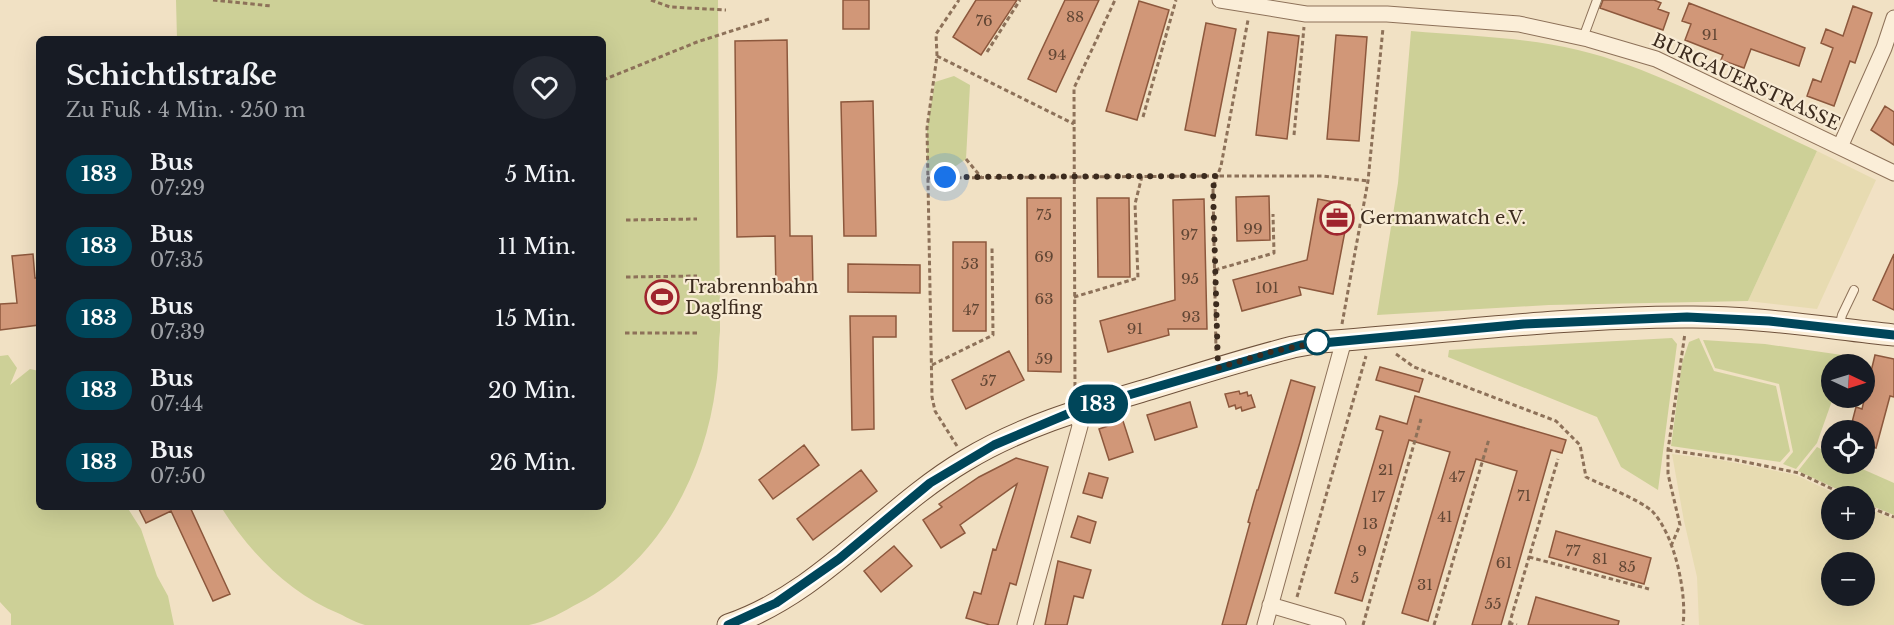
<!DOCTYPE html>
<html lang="de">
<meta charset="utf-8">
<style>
:root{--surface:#171b24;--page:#242831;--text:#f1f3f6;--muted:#9ea1a6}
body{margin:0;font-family:"Libre Baskerville",serif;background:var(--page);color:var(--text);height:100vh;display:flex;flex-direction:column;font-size:22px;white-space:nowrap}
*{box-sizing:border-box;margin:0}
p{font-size:20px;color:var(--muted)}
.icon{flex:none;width:33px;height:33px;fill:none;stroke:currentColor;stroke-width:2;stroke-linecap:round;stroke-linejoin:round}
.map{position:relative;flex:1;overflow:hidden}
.details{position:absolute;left:36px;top:36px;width:570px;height:474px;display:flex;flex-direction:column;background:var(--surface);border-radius:9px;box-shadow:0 6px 24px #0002}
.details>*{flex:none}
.badge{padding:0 12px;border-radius:20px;font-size:21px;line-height:39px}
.needle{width:39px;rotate:94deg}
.tools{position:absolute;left:1821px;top:354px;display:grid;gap:12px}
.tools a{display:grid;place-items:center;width:54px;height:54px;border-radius:50%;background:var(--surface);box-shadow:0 6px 24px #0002;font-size:30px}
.you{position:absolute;width:30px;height:30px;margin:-15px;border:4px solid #fff;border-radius:50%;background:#1a73e8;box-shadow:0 0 0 9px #1a73e833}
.map>.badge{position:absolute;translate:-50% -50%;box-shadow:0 0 0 3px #fff}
.round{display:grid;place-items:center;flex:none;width:63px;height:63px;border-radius:32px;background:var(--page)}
.head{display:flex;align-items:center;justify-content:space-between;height:102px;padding:0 30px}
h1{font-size:28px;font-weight:700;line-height:45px}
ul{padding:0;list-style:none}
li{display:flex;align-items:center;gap:18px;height:72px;padding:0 30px}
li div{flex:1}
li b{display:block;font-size:22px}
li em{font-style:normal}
li .badge{min-width:66px;font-weight:700;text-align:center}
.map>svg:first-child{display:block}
.farmland{fill:#e7dbb1;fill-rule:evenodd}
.green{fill:#cdd097}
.building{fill:#d19778;stroke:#8d583d;stroke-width:1.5}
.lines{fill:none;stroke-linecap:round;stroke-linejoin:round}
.lane-casing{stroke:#8d7159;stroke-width:10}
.street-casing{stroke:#8d7159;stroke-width:17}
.secondary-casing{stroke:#6f523c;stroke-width:23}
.path{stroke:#8d7159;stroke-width:3;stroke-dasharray:4.5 3;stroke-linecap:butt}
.lane{stroke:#fbeed8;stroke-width:8}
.street{stroke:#fbeed8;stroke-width:15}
.secondary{stroke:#fbeed8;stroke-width:21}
.line-casing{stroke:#fff;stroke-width:14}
.line{stroke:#00465a;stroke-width:9}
.walk{stroke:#3c2b1e;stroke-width:6;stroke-dasharray:0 10.8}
.stop-dot{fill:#fff;stroke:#00465a;stroke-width:3}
.labels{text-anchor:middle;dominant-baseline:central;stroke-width:4.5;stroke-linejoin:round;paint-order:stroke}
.number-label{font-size:15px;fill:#614634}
.street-label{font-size:18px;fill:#3c2b1e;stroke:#f8ebd4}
.poi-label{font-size:18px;fill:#3c2b1e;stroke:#f8ebd4;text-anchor:start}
</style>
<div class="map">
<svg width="1894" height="625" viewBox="0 0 1894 625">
<rect width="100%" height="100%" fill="#f1e1c4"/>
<!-- farmland -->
<path class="farmland" d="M 1817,151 L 1876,180 L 1817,309 L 1748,301 Z
M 1672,454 L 1721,460 L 1796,475 L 1840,496 L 1832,496 L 1832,530 L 1864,530 L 1865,508 L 1894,519 L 1894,625 L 1699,625 L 1697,577 L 1684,521 ZM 1832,562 L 1864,562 L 1864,596 L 1832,596 Z"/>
<!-- green -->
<path class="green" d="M 176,0 L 718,0 L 720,331 C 718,349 719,368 716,385 C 705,473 659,562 579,603 C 564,611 546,622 529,625 C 504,625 464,625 438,625 C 415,625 388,625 365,625 C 357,623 348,618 340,614 C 289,593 250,553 221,507 L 603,507 L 603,39 L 177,39 Z
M 1411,31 C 1467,36 1524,37 1578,50 C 1658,69 1743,117 1817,151 L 1748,301 L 1549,305 L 1377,315 L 1398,183 Z
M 954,76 L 970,85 L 966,159 L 953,168 L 927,171 L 927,128 L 935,82 Z
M 1672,338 L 1677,344 L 1658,490 L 1621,467 L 1597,417 L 1448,357 L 1449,350 Z
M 1699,338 L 1714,371 L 1776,386 L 1790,451 L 1780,462 L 1671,446 L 1682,363 L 1689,342 Z
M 1703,340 L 1765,344 L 1849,356 L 1846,364 L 1832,364 L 1832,398 L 1833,398 L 1817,443 L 1796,469 L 1783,464 L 1793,452 L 1779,384 L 1715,368 Z
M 8,355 L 17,368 L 10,385 L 30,369 L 39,371 L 39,507 L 127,507 L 141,529 L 157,576 L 168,596 L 174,625 L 11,625 L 11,614 L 0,602 L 0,356 Z
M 1817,447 L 1831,454 L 1832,464 L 1851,464 L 1894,483 L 1894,515 L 1865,503 L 1864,496 L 1852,496 L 1798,471 Z"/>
<!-- building -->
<path class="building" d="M 843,0 L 869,0 L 869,29 L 843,29 Z
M 976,0 L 1017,0 L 981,55 L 953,37 Z
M 1065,0 L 1099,0 L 1056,92 L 1028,79 Z
M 1603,0 L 1654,0 L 1661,3 L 1658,9 L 1669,13 L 1663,30 L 1600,8 Z
M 1139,1 L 1169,10 L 1137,120 L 1106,111 Z
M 1689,3 L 1805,48 L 1799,66 L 1751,49 L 1744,68 L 1721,60 L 1723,55 L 1685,40 L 1691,24 L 1682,21 Z
M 1853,6 L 1872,13 L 1855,63 L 1850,61 L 1834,106 L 1807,96 L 1813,79 L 1821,82 L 1833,48 L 1821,43 L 1826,29 L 1843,36 Z
M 1206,23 L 1236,29 L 1215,136 L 1185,130 Z
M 1268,32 L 1299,36 L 1287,139 L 1256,135 Z
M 1336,35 L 1367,37 L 1359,141 L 1327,139 Z
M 787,40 L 790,236 L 812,236 L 813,289 L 776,290 L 775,236 L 737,237 L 735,41 Z
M 873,101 L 876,236 L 844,236 L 841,102 Z
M 1885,106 L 1894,112 L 1894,145 L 1871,130 Z
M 1269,196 L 1270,240 L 1237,241 L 1236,197 Z
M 1027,198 L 1061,198 L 1061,372 L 1028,371 Z
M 1097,198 L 1129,198 L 1130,277 L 1098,277 Z
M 1204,199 L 1207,329 L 1168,329 L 1169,335 L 1108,352 L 1100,321 L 1175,300 L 1173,200 Z
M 1318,199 L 1350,205 L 1333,294 L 1299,287 L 1301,295 L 1242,311 L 1233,280 L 1307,260 Z
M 953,242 L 986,242 L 986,331 L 953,331 Z
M 33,254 L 35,278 L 39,278 L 39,325 L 0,330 L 0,304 L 17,303 L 12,256 Z
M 1894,254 L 1894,310 L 1873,300 Z
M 848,264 L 920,265 L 920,293 L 848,292 Z
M 850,316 L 896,316 L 896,337 L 873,337 L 874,429 L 852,430 Z
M 1009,351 L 1024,380 L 966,409 L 952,380 Z
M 1875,355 L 1894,359 L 1894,397 L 1890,396 L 1876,448 L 1864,445 L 1864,430 L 1850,430 L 1856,407 L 1862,409 Z
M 1380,367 L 1423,379 L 1419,392 L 1376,380 Z
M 1291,380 L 1315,387 L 1300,442 L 1246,625 L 1222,625 L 1250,523 L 1248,522 L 1257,490 L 1258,490 Z
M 1239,391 L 1240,394 L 1247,392 L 1248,396 L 1251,395 L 1255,407 L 1242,411 L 1241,407 L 1236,409 L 1235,405 L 1229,407 L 1225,394 Z
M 1415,396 L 1566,440 L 1562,453 L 1551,450 L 1501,625 L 1472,625 L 1517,471 L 1476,459 L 1428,621 L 1402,613 L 1450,452 L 1409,440 L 1362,601 L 1335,593 L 1383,431 L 1376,429 L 1380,416 L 1407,424 Z
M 1190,402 L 1197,427 L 1155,440 L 1147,415 Z
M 1123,421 L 1133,452 L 1109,460 L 1099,429 Z
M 804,445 L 819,465 L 773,499 L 759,480 Z
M 1016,458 L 1048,467 L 1016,585 L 1010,583 L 998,625 L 990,625 L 966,618 L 974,592 L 981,594 L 993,549 L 996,550 L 1017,484 L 960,525 L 965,533 L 941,548 L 923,520 L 942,507 L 939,504 L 979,477 Z
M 861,470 L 877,491 L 813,540 L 797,519 Z
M 1089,473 L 1108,478 L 1102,498 L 1083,493 Z
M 138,507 L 190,507 L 230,594 L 213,601 L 171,511 L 146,523 Z
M 1078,516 L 1096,522 L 1090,543 L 1071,537 Z
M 1556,531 L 1651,558 L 1644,584 L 1549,557 Z
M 894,546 L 912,566 L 881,592 L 864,571 Z
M 1058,561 L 1091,570 L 1083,598 L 1074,596 L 1067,625 L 1045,625 Z
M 1536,597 L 1619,621 L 1618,625 L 1528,625 Z"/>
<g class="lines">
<defs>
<path id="lane" d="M 1583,38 L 1597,0
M 1839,328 L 1842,315 L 1854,290"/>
<path id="street" d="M 1220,0 L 1306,14 L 1387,14 L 1519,24 L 1588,39 L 1656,59 L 1894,173
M 1840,147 L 1884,48 L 1894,18
M 1270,605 L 1338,625
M 1025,625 L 1080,426 L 1077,410
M 1265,625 L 1344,340"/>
<path id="secondary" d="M 728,625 C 822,593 883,509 966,460 C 1024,425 1089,407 1153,388 C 1199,374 1245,359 1293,347 L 1321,342 C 1443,333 1563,317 1685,317 C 1755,316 1825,328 1894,335"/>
</defs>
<!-- lane casing -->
<use href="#lane" class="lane-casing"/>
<!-- street casing -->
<use href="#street" class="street-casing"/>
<!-- secondary casing -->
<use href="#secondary" class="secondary-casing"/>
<!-- path -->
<path class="path" d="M 213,0 L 271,6
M 651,0 L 670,7 L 726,10
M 987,52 L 1020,0
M 937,56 L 1074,124
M 603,80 L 697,42 L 769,19
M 1143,117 L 1176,0
M 1294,135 L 1304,27
M 966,159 L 981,177
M 927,178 L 1216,176 L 1322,176 L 1368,181
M 626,220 L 697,219
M 1215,270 L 1274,253 L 1273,214
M 626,277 L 697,276
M 1074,297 L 1138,278 L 1135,204 L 1142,176
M 1342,324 L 1368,181 L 1383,28
M 625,333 L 697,333
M 1216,351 L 1213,188 L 1221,166 L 1248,20
M 1396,354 L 1414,367 L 1556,421 L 1580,445 L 1586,477 C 1602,485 1640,500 1652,511 C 1675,535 1687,594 1683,625
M 932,365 L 993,335 L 992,247
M 1075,394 L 1074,88 L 1115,0
M 957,446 L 935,411 L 932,397 L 927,128 L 937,56 L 936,34 L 959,0
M 1668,450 L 1736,460 L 1799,473 L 1847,496
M 1864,505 L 1894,517
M 1671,546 L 1680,525 L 1668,474 L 1668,450 L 1685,333
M 1529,557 L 1649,589
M 1297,597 L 1366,356
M 1509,623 L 1517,625
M 1363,625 L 1421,419
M 1434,625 L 1489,439
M 1509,625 L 1558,459"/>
<!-- lane -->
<use href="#lane" class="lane"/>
<!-- street -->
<use href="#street" class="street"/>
<!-- secondary -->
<use href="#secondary" class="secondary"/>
</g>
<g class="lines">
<defs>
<path id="line" d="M 728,625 L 776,603 L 839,559 L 930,483 L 994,445 L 1077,410 L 1301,345 L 1524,324 L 1687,317 L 1769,321 L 1894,335"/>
</defs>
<!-- line casing -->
<use href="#line" class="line-casing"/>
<!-- line -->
<use href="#line" class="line"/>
<!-- walk -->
<path class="walk" d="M 945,177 L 1216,176 L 1213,188 L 1218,368 L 1274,351 L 1321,342 L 1317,342"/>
</g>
<!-- icons -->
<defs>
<symbol id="office-ring" viewBox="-11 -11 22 22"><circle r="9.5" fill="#f8ebd4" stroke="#9f252e" stroke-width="1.5"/><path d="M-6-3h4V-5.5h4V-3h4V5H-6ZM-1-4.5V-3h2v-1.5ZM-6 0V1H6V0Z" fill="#9f252e"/></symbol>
<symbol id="stadium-ring" viewBox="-11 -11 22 22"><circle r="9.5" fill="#f8ebd4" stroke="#9f252e" stroke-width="1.5"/><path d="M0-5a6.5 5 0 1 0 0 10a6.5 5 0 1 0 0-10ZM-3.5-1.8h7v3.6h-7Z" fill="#9f252e"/></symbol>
</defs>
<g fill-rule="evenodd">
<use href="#office-ring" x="1318" y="199" width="38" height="38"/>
<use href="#stadium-ring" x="643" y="278" width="38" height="38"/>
</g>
<!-- markers -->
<circle class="stop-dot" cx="1317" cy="342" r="12"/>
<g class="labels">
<!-- number labels -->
<g class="number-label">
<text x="1075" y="16">88</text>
<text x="984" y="20">76</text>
<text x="1710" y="34">91</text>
<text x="1057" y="54">94</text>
<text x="1044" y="214">75</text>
<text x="1253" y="228">99</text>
<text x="1189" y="234">97</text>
<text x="1044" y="256">69</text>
<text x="970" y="263">53</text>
<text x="1190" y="278">95</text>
<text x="1267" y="287">101</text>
<text x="1044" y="298">63</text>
<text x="971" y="309">47</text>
<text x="1191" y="316">93</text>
<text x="1135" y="328">91</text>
<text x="1044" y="358">59</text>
<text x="988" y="380">57</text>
<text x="1386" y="469">21</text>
<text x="1457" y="476">47</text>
<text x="1524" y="495">71</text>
<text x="1378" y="496">17</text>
<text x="1445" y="516">41</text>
<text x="1370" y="523">13</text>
<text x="1362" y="550">9</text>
<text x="1573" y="550">77</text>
<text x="1600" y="558">81</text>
<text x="1504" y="562">61</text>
<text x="1627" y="566">85</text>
<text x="1355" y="577">5</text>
<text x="1425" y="584">31</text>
<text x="1493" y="603">55</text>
</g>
<!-- street labels -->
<g class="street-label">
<text transform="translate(1746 82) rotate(25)">BURGAUERSTRASSE</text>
</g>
<!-- poi labels -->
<g class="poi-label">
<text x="1360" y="218">Germanwatch e.V.</text>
<text x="685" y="287">Trabrennbahn<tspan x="685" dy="21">Daglfing</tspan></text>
</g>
</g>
</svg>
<div class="tools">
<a><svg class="needle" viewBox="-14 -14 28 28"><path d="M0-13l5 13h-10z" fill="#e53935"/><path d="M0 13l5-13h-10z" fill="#9ea1a6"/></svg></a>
<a><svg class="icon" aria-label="locate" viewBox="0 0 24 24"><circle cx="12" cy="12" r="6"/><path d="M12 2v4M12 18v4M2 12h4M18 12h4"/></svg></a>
<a>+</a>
<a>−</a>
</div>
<div class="you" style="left:945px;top:177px"></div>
<b class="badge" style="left:1098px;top:404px;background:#00465a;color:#fff">183</b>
<section class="details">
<div class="head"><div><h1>Schichtlstraße</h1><p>Zu Fuß · 4 Min. · 250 m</p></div><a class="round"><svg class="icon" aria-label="heart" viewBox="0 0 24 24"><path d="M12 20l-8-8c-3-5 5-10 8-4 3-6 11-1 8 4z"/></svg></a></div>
<ul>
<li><span class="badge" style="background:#00465a;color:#fff">183</span><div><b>Bus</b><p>07:29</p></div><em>5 Min.</em></li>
<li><span class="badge" style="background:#00465a;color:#fff">183</span><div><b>Bus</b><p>07:35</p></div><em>11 Min.</em></li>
<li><span class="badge" style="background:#00465a;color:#fff">183</span><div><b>Bus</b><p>07:39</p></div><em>15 Min.</em></li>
<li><span class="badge" style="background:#00465a;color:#fff">183</span><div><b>Bus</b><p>07:44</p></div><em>20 Min.</em></li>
<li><span class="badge" style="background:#00465a;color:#fff">183</span><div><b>Bus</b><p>07:50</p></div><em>26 Min.</em></li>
</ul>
</section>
</div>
